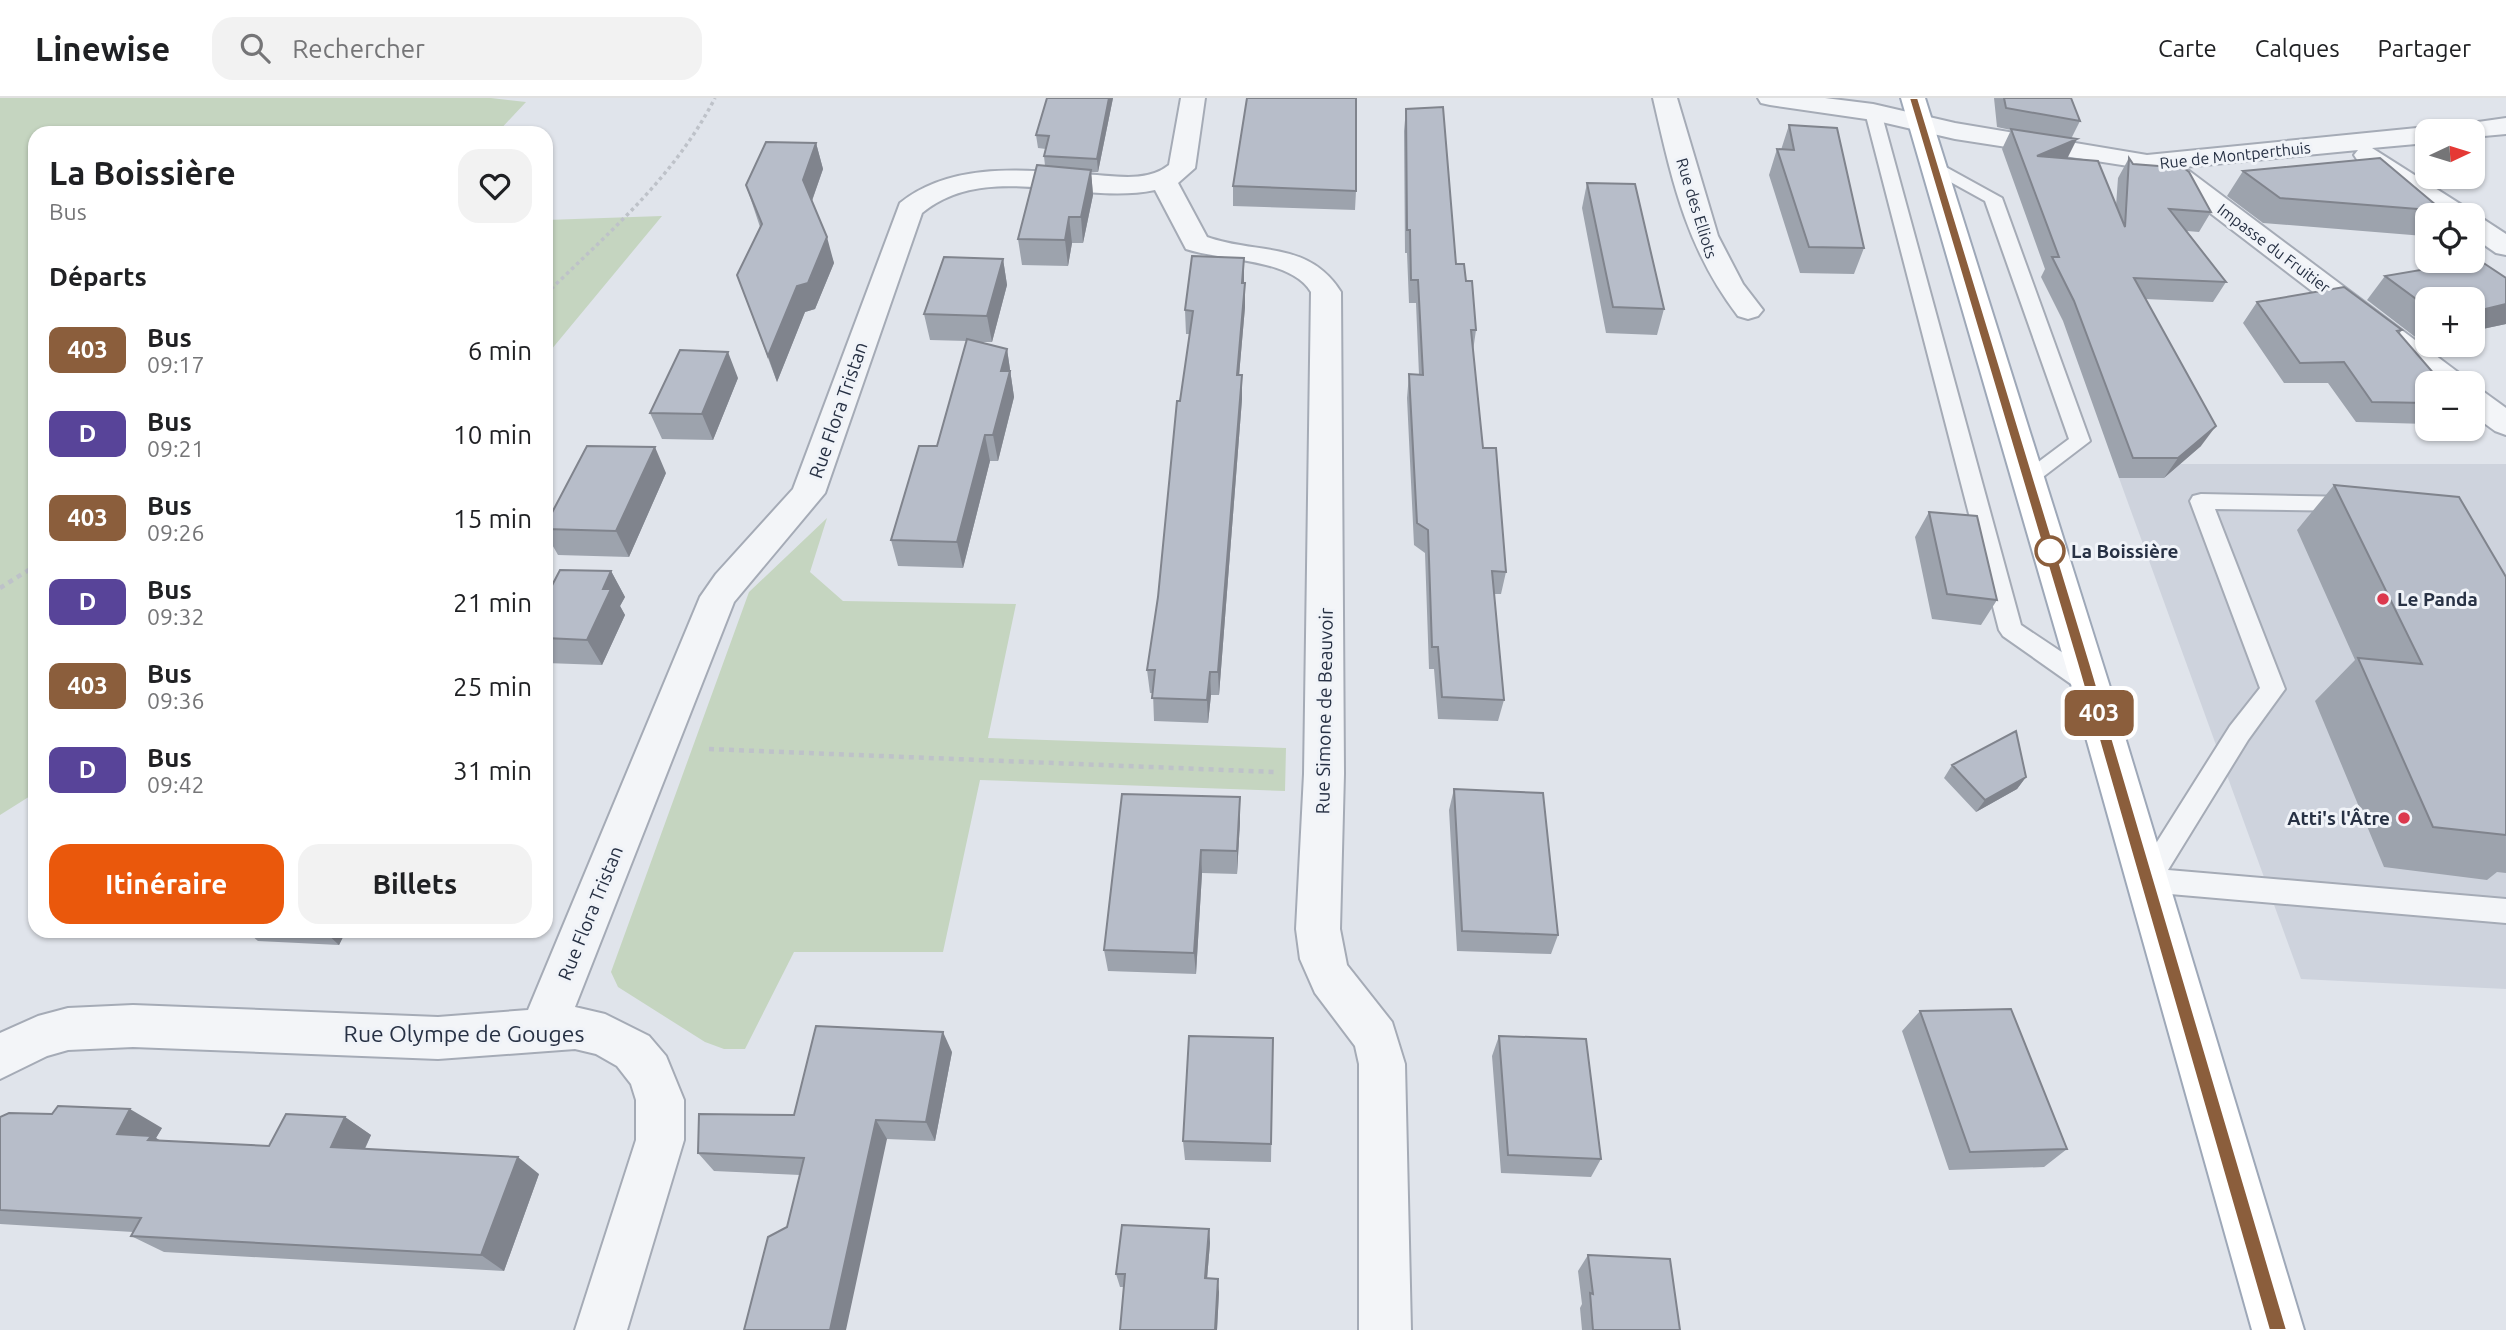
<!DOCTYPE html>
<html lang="fr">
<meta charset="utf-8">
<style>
:root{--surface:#fff;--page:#f2f2f2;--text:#202124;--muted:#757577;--line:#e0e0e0;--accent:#ea580c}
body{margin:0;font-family:Ubuntu,sans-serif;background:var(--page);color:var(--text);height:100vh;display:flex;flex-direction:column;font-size:26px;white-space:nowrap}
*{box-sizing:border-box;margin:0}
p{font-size:23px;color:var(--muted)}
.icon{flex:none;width:38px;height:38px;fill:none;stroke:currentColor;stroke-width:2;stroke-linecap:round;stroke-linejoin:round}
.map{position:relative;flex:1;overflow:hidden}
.side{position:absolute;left:28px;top:28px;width:525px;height:812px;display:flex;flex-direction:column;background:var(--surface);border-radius:21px;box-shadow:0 2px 5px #0004}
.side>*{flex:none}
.badge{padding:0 14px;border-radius:10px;font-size:24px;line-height:46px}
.needle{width:46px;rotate:86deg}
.controls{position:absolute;left:2415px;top:21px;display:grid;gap:14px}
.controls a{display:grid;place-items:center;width:70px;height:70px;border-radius:14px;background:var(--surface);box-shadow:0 2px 5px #0004;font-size:35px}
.map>.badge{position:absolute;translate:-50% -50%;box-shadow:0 0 0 4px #fff}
h2{padding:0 21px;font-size:26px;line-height:63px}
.round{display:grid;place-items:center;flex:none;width:74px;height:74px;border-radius:21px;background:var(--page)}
.headline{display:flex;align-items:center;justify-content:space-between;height:119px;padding:0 21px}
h1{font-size:33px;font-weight:600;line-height:52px}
.button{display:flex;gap:14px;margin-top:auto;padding:14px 21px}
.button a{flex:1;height:80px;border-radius:21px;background:var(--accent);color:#fff;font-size:28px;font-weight:600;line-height:80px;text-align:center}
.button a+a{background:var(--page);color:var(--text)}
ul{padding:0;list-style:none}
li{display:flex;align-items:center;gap:21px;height:84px;padding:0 21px}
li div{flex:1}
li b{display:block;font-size:26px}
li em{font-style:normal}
li .badge{min-width:77px;font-weight:700;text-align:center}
header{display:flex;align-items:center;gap:42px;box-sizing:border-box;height:98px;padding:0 35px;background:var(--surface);border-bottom:2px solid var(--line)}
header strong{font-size:33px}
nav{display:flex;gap:38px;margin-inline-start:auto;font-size:24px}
.search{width:490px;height:63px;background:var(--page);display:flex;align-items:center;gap:18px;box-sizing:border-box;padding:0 24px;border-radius:21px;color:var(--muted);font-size:26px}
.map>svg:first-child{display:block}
.built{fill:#ced3dd}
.green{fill:#c5d5c0}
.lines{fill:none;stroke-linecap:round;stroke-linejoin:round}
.lane-casing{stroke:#a5abb6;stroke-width:4}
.street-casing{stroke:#a5abb6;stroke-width:4}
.primary-casing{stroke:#9ea8b8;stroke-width:4}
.path-far1{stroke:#bec2c9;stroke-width:3.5;stroke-dasharray:3.5 3.5;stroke-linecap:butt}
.path{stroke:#bec2c9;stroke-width:4.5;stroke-dasharray:5 5;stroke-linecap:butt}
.lane{fill:#f3f5f8;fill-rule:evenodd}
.street{fill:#f3f5f8;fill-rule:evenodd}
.primary{fill:#fff;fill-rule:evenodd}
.wall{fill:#9da3ad}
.shaded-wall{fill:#80848d}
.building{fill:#b7bdc9;stroke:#80848d;stroke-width:2}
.line{fill:#8b5e3c;stroke:#fff;stroke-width:2}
.stop-dot{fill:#fff;stroke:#8b5e3c;stroke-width:3.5}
.poi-dot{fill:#dc384d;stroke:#f0f3f8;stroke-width:2.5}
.labels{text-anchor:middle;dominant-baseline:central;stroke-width:6;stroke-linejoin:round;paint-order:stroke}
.far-street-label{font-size:16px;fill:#273144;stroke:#f0f3f8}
.street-label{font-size:19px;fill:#273144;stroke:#f0f3f8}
.stop-label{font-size:19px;font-weight:bold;fill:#273144;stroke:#f0f3f8;text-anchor:start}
.poi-label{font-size:19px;font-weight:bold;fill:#273144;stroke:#f0f3f8;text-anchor:start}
.near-street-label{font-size:23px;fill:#273144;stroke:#f0f3f8}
</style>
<header>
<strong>Linewise</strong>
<div class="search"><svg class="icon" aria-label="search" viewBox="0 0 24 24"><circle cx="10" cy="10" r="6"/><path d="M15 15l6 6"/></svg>Rechercher</div>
<nav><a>Carte</a><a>Calques</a><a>Partager</a></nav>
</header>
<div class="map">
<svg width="2506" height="1232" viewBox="0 0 2506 1232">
<rect width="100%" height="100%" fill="#e0e4eb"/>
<!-- built -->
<path class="built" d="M 2180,366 L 2506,366 L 2506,891 L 2301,881 L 2119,380 L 2164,380 Z"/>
<!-- green -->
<path class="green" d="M 0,0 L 491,0 L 526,4 L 497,35 L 35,35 L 35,695 L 0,717 Z
M 662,118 L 546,258 L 546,122 Z
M 827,420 L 810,474 L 843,503 L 1016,506 L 988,640 L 1286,650 L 1285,693 L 980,682 L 943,854 L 794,854 L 745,951 L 724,951 L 705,944 L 618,889 L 611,874 L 749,494 Z"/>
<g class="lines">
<defs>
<path id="lane" d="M 1873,9 L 1881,14 L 2021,527 L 2099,579 L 2102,586 L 2099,593 L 2090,595 L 2081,593 L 2003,538 L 1999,532 L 1865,14 Z
M 1933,62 L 2002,100 L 2090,343 L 2035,385 L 2021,385 L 2017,380 L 2069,341 L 1985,103 L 1927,71 L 1925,67 Z
M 2201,396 L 2352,399 L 2360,401 L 2363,406 L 2360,411 L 2352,413 L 2215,411 L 2285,591 L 2248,642 L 2168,772 L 2506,801 L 2506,825 L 2147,794 L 2138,790 L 2134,782 L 2138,774 L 2230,628 L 2260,590 L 2190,403 L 2193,398 Z"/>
<path id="street" d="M 1181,0 L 1205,0 L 1195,70 L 1178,85 L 1207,139 C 1258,157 1308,142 1341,194 L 1344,676 L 1340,831 L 1347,867 L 1392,924 L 1405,966 L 1411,1232 L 1359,1232 L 1359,966 L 1355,948 L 1315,895 L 1300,861 L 1296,831 L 1304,676 L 1311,194 C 1291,160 1222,163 1186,151 L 1155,92 C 1079,108 988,61 922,115 L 825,395 L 734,504 L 575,909 L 605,916 L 649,938 L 666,958 L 684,1002 L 684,1042 L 627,1232 L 575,1232 L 636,1042 L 636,1002 L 631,986 L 617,968 L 596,956 L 575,951 L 438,961 L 133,949 L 68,952 L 47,958 L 0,981 L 0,935 L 38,918 L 68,910 L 133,907 L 438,919 L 528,912 L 700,499 L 716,476 L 793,391 L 900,105 C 955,61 1031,73 1097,77 C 1121,79 1149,83 1169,67 Z
M 1653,0 L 1677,0 L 1718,138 L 1743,186 L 1763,212 L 1758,218 L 1748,221 L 1738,218 C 1686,150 1672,82 1653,0 Z
M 1758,0 L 1825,0 L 1873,6 L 1955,25 L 2147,57 L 2427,29 L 2436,32 L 2427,33 L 2427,45 L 2372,50 L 2468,111 L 2472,117 L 2440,117 L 2358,63 L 2354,57 L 2358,52 L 2184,69 L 2463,278 L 2468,285 L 2432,285 L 2154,72 L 1955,41 L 1873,22 L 1770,7 L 1761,5 Z
M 2506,20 L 2506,36 L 2473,39 L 2473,33 L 2446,33 L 2450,28 Z
M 2473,119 L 2483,121 L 2506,136 L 2506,157 L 2496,155 L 2473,139 Z
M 2473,291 L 2484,294 L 2506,310 L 2506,337 L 2495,333 L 2473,317 Z"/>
<path id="primary" d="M 1901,0 L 1925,0 L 2109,586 L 2304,1232 L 2252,1232 L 2071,586 Z"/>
</defs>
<!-- lane casing -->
<use href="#lane" class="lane-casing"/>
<!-- street casing -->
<use href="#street" class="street-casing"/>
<!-- primary casing -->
<use href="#primary" class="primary-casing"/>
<!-- path-far1 -->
<path class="path-far1" d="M 546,196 C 610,133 673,81 715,0"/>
<!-- path -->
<path class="path" d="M 0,490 L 35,468
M 709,651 L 1274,674"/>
<!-- lane -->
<use href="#lane" class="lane"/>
<!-- street -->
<use href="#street" class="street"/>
<!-- primary -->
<use href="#primary" class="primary"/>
</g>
<!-- wall -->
<path class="wall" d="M 1047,0 L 1113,0 L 1098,74 L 1091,74 L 1093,97 L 1083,145 L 1072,145 L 1068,168 L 1022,167 L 1018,141 L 1045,68 L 1044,58 L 1046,51 L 1038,50 L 1036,37 Z
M 1994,0 L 2071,0 L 2080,23 L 2071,41 L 2067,60 L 2116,108 L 2118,80 L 2129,60 L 2133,66 L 2211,114 L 2199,134 L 2187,133 L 2226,184 L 2213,204 L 2145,201 L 2201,348 L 2164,380 L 2119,380 L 2063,223 L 2041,179 L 2045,171 L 2002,51 L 2011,32 L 1997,29 Z
M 1406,11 L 1456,166 L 1466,183 L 1476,232 L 1473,253 L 1483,350 L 1506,474 L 1501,496 L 1494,496 L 1504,602 L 1498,623 L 1438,621 L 1434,571 L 1429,571 L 1425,455 L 1414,447 L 1407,300 L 1409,276 L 1419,277 L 1416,205 L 1409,205 L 1407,155 L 1405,155 L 1404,33 Z
M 1789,27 L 1864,150 L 1854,176 L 1800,175 L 1769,77 L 1777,51 L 1781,52 Z
M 816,45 L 823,71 L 812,103 L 834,165 L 815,211 L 805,214 L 777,284 L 737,177 L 760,129 L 746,87 Z
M 2243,73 L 2443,113 L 2439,117 L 2427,117 L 2427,133 L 2424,138 L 2263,125 L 2227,98 Z
M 1587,85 L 1664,211 L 1657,237 L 1606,235 L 1582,110 Z
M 1233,88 L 1356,93 L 1355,112 L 1233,108 Z
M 1003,161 L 1007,187 L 992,244 L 979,244 L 1007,251 L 1014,299 L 998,363 L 990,363 L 963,470 L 898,468 L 891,442 L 937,348 L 967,243 L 930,242 L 924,216 Z
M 2385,178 L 2506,180 L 2506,226 L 2473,233 L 2427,201 L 2427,244 L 2423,245 L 2367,202 Z
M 1244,185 L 1245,209 L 1239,277 L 1242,277 L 1242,301 L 1219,597 L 1211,597 L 1208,625 L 1154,623 L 1153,595 L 1150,595 L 1147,572 L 1158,499 L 1180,303 L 1190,236 L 1186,236 L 1185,212 Z
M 2257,204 L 2402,232 L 2399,236 L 2427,285 L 2427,326 L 2356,324 L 2328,285 L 2284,285 L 2243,225 Z
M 738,280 L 713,342 L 662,341 L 650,315 Z
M 666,375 L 629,459 L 558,457 L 546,436 L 546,426 Z
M 2334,387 L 2506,479 L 2506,775 L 2497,774 L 2487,782 L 2384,769 L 2315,603 L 2355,562 L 2297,432 Z
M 1929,414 L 1997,502 L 1981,527 L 1932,521 L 1915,439 Z
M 611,473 L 625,499 L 620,508 L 625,517 L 602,567 L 546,565 L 546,499 Z
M 1952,667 L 2026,679 L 2017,691 L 1976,714 L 1944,680 Z
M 1454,691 L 1558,837 L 1551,856 L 1457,853 L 1449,712 Z
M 1122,696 L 1240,723 L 1237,776 L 1202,775 L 1196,876 L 1108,873 L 1104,852 Z
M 246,833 L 346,833 L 339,847 L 258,843 Z
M 420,833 L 486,833 L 485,835 Z
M 1920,913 L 2067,1051 L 2044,1069 L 1949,1072 L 1902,933 Z
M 1499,938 L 1601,1061 L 1591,1079 L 1501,1075 L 1492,958 Z
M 1273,940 L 1271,1064 L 1185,1062 L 1183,1043 Z
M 952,954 L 935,1043 L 887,1041 L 787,1129 L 800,1077 L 714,1073 L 698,1055 Z
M 0,1019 L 162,1030 L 156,1040 L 160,1043 L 269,1048 L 345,1019 L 371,1037 L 365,1051 L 539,1076 L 504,1173 L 164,1154 L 131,1138 L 133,1134 L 0,1126 Z
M 1209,1131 L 1210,1145 L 1207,1181 L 1219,1194 L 1217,1232 L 1120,1232 L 1124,1189 L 1120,1189 L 1116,1176 Z
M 1588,1157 L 1680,1232 L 1582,1232 L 1580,1210 L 1582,1206 L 1578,1173 Z"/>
<!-- shaded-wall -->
<path class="shaded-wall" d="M 1109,0 L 1113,0 L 1098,74 L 1097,61 Z
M 2077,41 L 2067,61 L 2028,78 L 2037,58 Z
M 816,45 L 823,71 L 810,108 L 803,82 Z
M 1091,72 L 1093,97 L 1083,145 L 1081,119 Z
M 1069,119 L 1072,145 L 1068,168 L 1065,142 Z
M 827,139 L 834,165 L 815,211 L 805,214 L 777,284 L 768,258 L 797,188 Z
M 1244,160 L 1244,184 L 1242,209 L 1242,185 Z
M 1003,161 L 1007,187 L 992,244 L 987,218 Z
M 1245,185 L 1245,209 L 1237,301 L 1237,277 Z
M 2506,206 L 2506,226 L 2473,233 L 2473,214 Z
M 1007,251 L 1014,299 L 998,363 L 993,337 L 1001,273 Z
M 728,254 L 738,280 L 713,342 L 702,316 Z
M 1242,277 L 1242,301 L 1219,597 L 1218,574 Z
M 2216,328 L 2201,348 L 2164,380 L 2178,360 Z
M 985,337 L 990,363 L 963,470 L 957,444 Z
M 655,349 L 666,375 L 629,459 L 616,433 Z
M 611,473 L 625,499 L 620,508 L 625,517 L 602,567 L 587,542 L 603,491 Z
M 1210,574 L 1211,597 L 1208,625 L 1207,602 Z
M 2026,679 L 2017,691 L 1976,714 L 1985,702 Z
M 1240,699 L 1240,723 L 1237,776 L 1237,753 Z
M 1201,752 L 1202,775 L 1196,876 L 1194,855 Z
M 324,833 L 346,833 L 339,847 Z
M 943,934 L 952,954 L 935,1043 L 926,1024 Z
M 130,1011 L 162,1030 L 156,1040 L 182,1056 L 117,1036 Z
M 345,1019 L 371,1037 L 357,1067 L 331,1049 Z
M 876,1022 L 887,1041 L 846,1232 L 830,1232 Z
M 518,1059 L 539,1076 L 504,1173 L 481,1157 Z
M 1209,1131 L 1210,1145 L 1206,1193 L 1205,1180 Z
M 1218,1181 L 1219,1194 L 1217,1232 L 1215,1232 Z"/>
<!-- building -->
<path class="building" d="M 1047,0 L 1109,0 L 1097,61 L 1044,58 L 1049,38 L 1036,37 Z
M 1247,0 L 1356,0 L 1356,93 L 1233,88 Z
M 2004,0 L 2071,0 L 2080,23 L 2006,10 Z
M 1443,9 L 1456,166 L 1464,166 L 1466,183 L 1472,183 L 1476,232 L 1471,232 L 1483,350 L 1496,350 L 1506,474 L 1492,473 L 1504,602 L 1442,599 L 1438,549 L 1432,549 L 1428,432 L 1417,425 L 1409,276 L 1423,277 L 1418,182 L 1411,182 L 1410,132 L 1407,132 L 1406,11 Z
M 1789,27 L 1837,30 L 1864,150 L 1809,149 L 1777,51 L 1794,52 Z
M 2011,31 L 2077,41 L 2037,58 L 2098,63 L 2125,129 L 2129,60 L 2133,66 L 2184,70 L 2189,74 L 2211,114 L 2169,111 L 2226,184 L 2134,180 L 2216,328 L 2178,360 L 2133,360 L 2074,203 L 2052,159 L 2059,159 Z
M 766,44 L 816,45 L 803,82 L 827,139 L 808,185 L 797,188 L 768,258 L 737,177 L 762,126 L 746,87 Z
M 2380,60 L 2443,113 L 2280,100 L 2243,73 Z
M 1037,67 L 1091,72 L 1081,119 L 1069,119 L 1065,142 L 1018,141 Z
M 1587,85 L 1635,86 L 1664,211 L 1613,209 Z
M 1192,158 L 1244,160 L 1242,185 L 1245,185 L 1237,277 L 1242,277 L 1218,574 L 1210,574 L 1207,602 L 1152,600 L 1155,572 L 1147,572 L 1158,499 L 1177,303 L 1180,303 L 1193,213 L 1185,212 Z
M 944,159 L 1003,161 L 987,218 L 924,216 Z
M 2479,162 L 2506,180 L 2506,206 L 2473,214 L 2473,201 L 2427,201 L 2427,209 L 2385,178 Z
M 2344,189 L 2402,232 L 2397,233 L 2442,285 L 2427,285 L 2427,305 L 2372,304 L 2344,264 L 2300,265 L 2257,204 Z
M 967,241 L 1007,251 L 1001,273 L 1010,273 L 993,337 L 985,337 L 957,444 L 891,442 L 919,348 L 937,348 Z
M 680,252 L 728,254 L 702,316 L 650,315 Z
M 587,348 L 655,349 L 616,433 L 546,431 L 546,426 Z
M 2334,387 L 2459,399 L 2506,479 L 2506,737 L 2433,729 L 2358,560 L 2422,566 Z
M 1929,414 L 1977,418 L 1997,502 L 1947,496 Z
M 560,472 L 611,473 L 603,491 L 611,491 L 587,542 L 546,540 L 546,499 Z
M 2016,633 L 2026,679 L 1985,702 L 1952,667 Z
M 1454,691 L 1543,695 L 1558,837 L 1462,833 Z
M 1122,696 L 1240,699 L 1237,753 L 1201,752 L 1194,855 L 1104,852 Z
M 2011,911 L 2067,1051 L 1970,1054 L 1920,913 Z
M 816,928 L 943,934 L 926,1024 L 876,1022 L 830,1232 L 744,1232 L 768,1139 L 787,1129 L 804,1060 L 698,1055 L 699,1016 L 794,1017 Z
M 1189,938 L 1273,940 L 1271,1046 L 1183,1043 Z
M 1499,938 L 1586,941 L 1601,1061 L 1508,1057 Z
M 58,1008 L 130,1011 L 117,1036 L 151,1038 L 148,1042 L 269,1048 L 286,1016 L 345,1019 L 331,1049 L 518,1059 L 481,1157 L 131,1138 L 141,1120 L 0,1112 L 0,1019 L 9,1015 L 52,1016 Z
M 1122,1127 L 1209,1131 L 1205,1180 L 1218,1181 L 1215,1232 L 1120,1232 L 1125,1176 L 1116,1176 Z
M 1588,1157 L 1670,1161 L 1680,1232 L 1593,1232 L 1590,1195 L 1593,1196 Z"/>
<!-- line -->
<path class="line" d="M 1909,0 L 1918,0 L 2090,565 L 2287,1232 L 2269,1232 L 2077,565 Z"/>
<!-- markers -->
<circle class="stop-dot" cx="2050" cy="453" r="14"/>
<g class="poi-dot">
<circle cx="2383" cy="501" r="7"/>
<circle cx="2404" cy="720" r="7"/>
</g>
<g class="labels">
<!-- far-street labels -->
<g class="far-street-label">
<text transform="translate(2235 57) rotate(-6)">Rue de Montperthuis</text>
<text transform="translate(1697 110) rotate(73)">Rue des Elliots</text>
<text transform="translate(2274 150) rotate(37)">Impasse du Fruitier</text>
</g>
<!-- street labels -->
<g class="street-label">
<text transform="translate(838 312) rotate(-71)">Rue Flora Tristan</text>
<text transform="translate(1324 613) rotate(-89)">Rue Simone de Beauvoir</text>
<text transform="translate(590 815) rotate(-68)">Rue Flora Tristan</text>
</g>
<!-- stop labels -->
<g class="stop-label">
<text x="2071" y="453">La Boissière</text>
</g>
<!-- poi labels -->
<g class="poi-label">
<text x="2397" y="501">Le Panda</text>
<text x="2390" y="720" text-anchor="end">Atti's l'Âtre</text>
</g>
<!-- near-street labels -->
<g class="near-street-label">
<text x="464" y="935">Rue Olympe de Gouges</text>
</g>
</g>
</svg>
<div class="controls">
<a><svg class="needle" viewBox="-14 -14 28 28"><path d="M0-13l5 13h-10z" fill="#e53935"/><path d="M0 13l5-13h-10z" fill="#757577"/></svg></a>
<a><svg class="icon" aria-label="locate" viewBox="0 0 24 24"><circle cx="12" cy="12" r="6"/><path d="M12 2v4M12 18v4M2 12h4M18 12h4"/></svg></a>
<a>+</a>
<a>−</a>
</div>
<b class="badge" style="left:2099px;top:615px;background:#8b5e3c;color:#fff">403</b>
<section class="side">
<div class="headline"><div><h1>La Boissière</h1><p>Bus</p></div><a class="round"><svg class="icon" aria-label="heart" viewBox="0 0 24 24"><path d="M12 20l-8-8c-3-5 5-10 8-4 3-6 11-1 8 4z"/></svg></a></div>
<h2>Départs</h2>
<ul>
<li><span class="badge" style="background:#8b5e3c;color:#fff">403</span><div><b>Bus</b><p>09:17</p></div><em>6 min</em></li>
<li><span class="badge" style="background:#584499;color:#fff">D</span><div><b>Bus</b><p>09:21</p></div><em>10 min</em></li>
<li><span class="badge" style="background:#8b5e3c;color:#fff">403</span><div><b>Bus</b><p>09:26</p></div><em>15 min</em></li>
<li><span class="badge" style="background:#584499;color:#fff">D</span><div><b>Bus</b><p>09:32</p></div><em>21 min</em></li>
<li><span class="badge" style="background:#8b5e3c;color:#fff">403</span><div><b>Bus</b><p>09:36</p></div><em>25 min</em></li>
<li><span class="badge" style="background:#584499;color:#fff">D</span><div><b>Bus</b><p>09:42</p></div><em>31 min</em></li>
</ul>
<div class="button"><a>Itinéraire</a><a>Billets</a></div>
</section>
</div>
